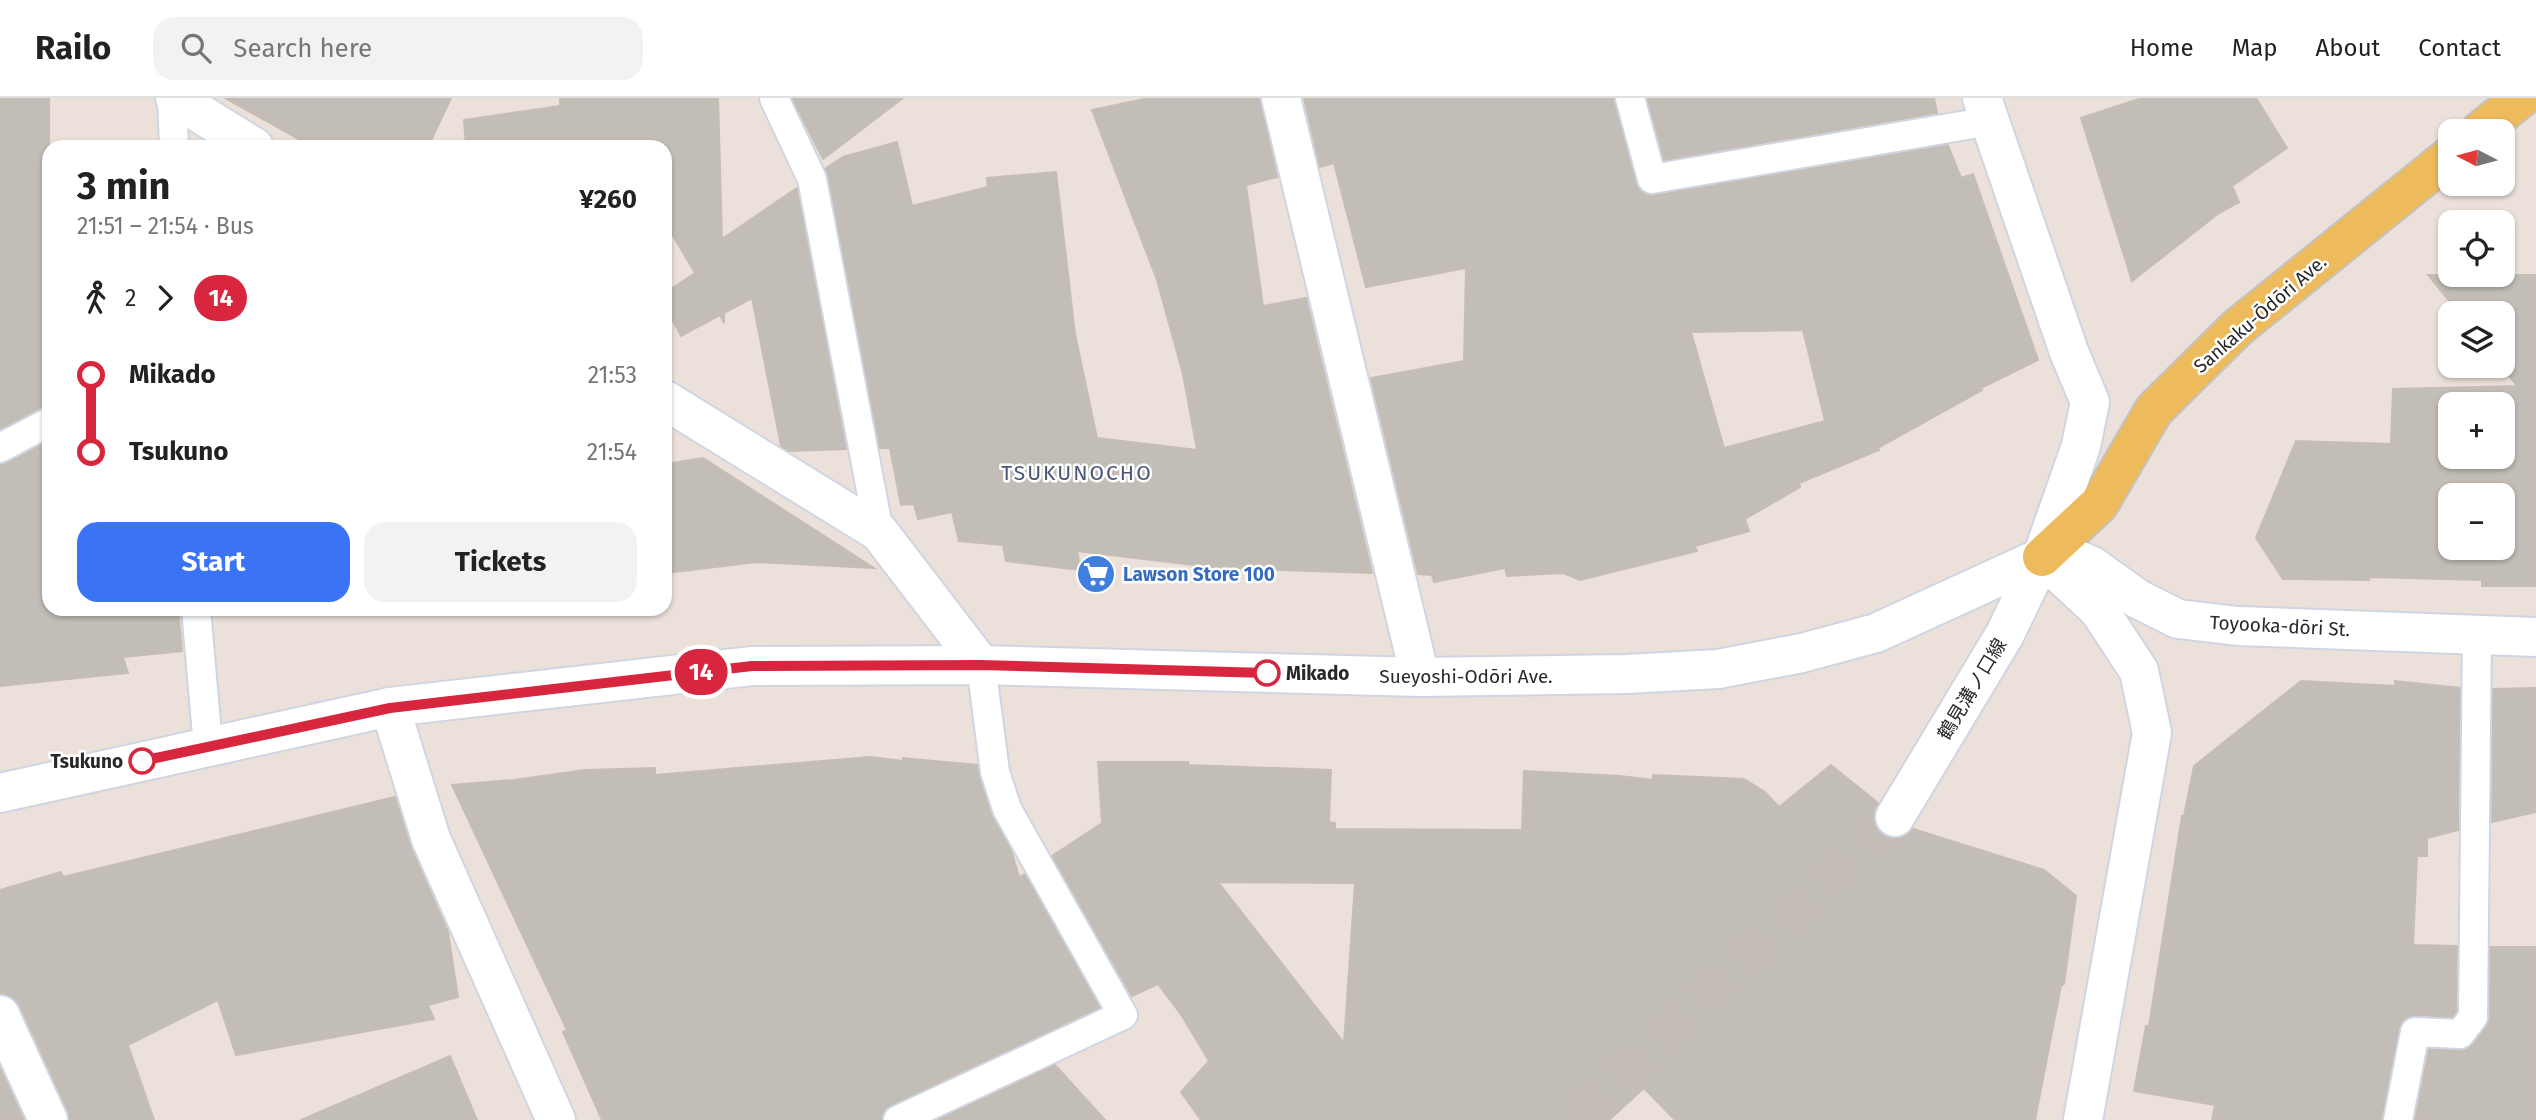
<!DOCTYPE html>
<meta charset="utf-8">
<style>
:root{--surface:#fff;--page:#f2f2f2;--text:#222;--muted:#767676;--line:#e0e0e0;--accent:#3b73f6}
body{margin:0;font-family:"Fira Sans","Noto Sans JP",sans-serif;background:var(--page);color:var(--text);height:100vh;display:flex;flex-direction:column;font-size:26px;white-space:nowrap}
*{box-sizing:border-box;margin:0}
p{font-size:23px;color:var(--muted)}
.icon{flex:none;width:38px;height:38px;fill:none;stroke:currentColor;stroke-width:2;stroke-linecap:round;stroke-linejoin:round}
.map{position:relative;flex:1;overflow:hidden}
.details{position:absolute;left:42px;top:42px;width:630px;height:476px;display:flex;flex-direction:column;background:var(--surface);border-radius:21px;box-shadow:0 2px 5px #0004}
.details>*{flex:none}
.badge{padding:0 14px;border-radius:23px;font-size:24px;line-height:46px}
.needle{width:46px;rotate:276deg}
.fabs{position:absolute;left:2438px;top:21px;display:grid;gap:14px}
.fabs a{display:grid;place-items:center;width:77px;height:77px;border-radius:14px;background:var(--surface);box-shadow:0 2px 5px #0004;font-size:35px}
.map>.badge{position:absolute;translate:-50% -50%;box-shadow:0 0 0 4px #fff}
.legs{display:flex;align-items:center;gap:10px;height:77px;padding:0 35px;font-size:23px}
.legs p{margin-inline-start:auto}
.overview{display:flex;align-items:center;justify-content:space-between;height:119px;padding:0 35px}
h1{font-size:38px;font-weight:700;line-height:52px}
.cta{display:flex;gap:14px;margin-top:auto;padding:14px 35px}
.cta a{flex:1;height:80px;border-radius:21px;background:var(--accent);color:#fff;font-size:28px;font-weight:700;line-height:80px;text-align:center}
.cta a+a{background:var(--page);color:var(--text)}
ul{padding:0 35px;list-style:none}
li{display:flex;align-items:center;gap:24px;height:77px;font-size:26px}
li i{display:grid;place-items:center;width:10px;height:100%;margin:0 9px;background:currentColor}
li i::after{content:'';width:18px;height:18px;margin:-9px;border:5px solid;border-radius:50%;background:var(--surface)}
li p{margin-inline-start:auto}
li:first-child i{background:linear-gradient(#0000 50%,currentColor 0)}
li:last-child i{background:linear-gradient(currentColor 50%,#0000 0)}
header{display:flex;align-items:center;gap:42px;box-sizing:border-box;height:98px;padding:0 35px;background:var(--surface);border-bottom:2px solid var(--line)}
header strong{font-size:33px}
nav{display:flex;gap:38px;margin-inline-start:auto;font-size:24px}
.search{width:490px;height:63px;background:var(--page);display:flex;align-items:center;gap:18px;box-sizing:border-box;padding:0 24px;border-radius:21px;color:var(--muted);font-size:26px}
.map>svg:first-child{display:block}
.building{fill:#c2bdb6;stroke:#c6bdb4;stroke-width:2;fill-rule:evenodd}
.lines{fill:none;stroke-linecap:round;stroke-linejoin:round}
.pedestrian-tunnel{stroke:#c4bcb6;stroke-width:38;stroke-dasharray:38 19;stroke-linecap:butt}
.service-casing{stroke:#cfd5e1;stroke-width:32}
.minor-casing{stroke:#cfd5e1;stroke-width:42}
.tertiary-casing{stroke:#cfd5e1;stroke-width:42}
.secondary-casing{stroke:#cfd5e1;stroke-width:42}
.primary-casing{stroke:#c3c3c3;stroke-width:42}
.service{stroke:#fff;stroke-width:28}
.minor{stroke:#fff;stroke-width:38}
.tertiary{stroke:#fff;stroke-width:38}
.secondary{stroke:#fff;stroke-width:38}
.primary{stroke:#edbb5c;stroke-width:38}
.line-1-casing{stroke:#fff;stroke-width:16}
.line-1{stroke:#d7263d;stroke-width:10}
.stop-1-dot{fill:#fff;stroke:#d7263d;stroke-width:3.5}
.labels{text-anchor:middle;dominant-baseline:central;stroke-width:5;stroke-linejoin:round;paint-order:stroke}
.street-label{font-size:19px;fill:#282828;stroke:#fff}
.shop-label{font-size:19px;font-weight:bold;fill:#366cbe;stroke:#fff;text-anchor:start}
.stop-label{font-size:19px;font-weight:bold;fill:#282828;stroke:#fff;text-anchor:start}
.neighbourhood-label{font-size:21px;letter-spacing:2px;fill:#4a5778;stroke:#fff}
</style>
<header>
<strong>Railo</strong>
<div class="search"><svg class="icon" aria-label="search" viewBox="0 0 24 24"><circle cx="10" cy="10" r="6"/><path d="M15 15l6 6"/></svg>Search here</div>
<nav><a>Home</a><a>Map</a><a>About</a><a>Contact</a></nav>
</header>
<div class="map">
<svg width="2536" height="1022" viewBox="0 0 2536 1022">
<rect width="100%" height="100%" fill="#ebe1da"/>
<!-- building -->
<path class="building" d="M 0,0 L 49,0 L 49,307 L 0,331 Z
M 225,0 L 451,0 L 428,49 L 313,49 Z
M 560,0 L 718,0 L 722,141 L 797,90 L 846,351 L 789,353 L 781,348 L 752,200 L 724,215 L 724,225 L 720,217 L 681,238 L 665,208 L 665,195 L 695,175 L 665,124 L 665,49 L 466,49 L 464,22 L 560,8 Z
M 792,0 L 903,0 L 823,61 Z
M 1149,0 L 1260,0 L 1277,79 L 1246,87 L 1263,208 L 1306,200 L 1372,475 L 1219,470 L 1077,453 L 1081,472 L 1006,463 L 1003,447 L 959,443 L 952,414 L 918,421 L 914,406 L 901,407 L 890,350 L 880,350 L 825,71 L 843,59 L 897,44 L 912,108 L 988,89 L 987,80 L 1056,74 L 1075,236 L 1097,340 L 1197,352 L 1183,276 L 1157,182 L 1092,12 Z
M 1304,0 L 1614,0 L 1636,86 L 1646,96 L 1654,97 L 1948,47 L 1961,80 L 1973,76 L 2038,262 L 1981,290 L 1982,292 L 1878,350 L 1879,352 L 1799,385 L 1800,389 L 1745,421 L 1749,433 L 1695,448 L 1697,453 L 1580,482 L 1563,475 L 1507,478 L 1505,470 L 1434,484 L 1432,477 L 1418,476 L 1371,280 L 1464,263 L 1466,170 L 1366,189 L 1334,65 L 1320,69 ZM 1803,232 L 1825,323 L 1724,350 L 1691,234 Z
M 1647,0 L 1934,0 L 1937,15 L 1664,62 Z
M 2142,0 L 2256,0 L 2287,50 L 2232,88 L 2239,104 L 2219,115 L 2132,183 L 2081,20 Z
M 2428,177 L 2536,177 L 2536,488 L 2482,488 L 2482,482 L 2369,479 L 2369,482 L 2283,481 L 2256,440 L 2296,343 L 2391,346 L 2393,291 L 2517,288 L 2501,268 L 2502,215 L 2459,215 ZM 2450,306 L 2502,306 L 2502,359 L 2450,359 ZM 2450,397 L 2502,397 L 2502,450 L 2450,450 Z
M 49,343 L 49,511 L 178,511 L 182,553 L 123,559 L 128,575 L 0,588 L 0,367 Z
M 703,360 L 874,470 L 757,464 L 665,475 L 665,366 Z
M 2301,583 L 2395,588 L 2395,583 L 2460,590 L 2458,732 L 2427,740 L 2427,758 L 2417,758 L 2413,847 L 2457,848 L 2456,913 L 2452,919 L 2415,917 L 2408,919 L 2402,924 L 2382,1022 L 2212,1022 L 2215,1007 L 2134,993 L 2146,928 L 2149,928 L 2182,718 L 2184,718 L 2194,668 Z
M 2536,590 L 2536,714 L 2492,724 L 2493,591 Z
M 870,659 L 903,663 L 903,660 L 977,667 L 991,716 L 1010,749 L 1019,779 L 1025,776 L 1100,910 L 891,1007 L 884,1013 L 882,1022 L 602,1022 L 563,934 L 567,932 L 452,687 L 514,682 L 585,672 L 655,670 L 655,677 Z
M 1098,664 L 1188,664 L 1188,667 L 1331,672 L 1329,724 L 1335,725 L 1335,731 L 1522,732 L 1524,673 L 1620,678 L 1653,682 L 1653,677 L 1744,681 L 1765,694 L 1779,709 L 1831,667 L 1878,705 L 1873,719 L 1876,730 L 1884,738 L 1895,741 L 1906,738 L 1913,731 L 2044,772 L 2076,798 L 2064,886 L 2061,888 L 2035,1022 L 1675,1022 L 1644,990 L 1609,1022 L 1201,1022 L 1181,994 L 1209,963 L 1182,918 L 1158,886 L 1132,898 L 1052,758 L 1102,725 ZM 1218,784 L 1355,785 L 1344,945 Z
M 395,699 L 411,750 L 448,834 L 458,899 L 428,907 L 434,921 L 236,957 L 218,902 L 128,947 L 154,1022 L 70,1022 L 68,1013 L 20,908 L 12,899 L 0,895 L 0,792 L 61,774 L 63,779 Z
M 2490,849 L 2536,849 L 2536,1022 L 2415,1022 L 2429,951 L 2466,951 L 2487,928 L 2490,919 Z
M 450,958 L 477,1022 L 301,1022 Z
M 1055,967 L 1105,1022 L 937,1022 Z
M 0,970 L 24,1022 L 0,1022 Z"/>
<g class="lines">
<!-- pedestrian-tunnel -->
<path class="pedestrian-tunnel" d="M 1574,1022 L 1895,719"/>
<defs>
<path id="service" d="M 172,0 L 174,49
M 774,0 L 812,81 L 879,434
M 1630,0 L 1652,81 L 1990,23
M 0,350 L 49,324
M 196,511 L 208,648
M 898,1022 L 1123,917 L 1007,711 L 995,674 L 981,567
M 2398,1022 L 2415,934 L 2460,936 L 2473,919 L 2477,537"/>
<path id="minor" d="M 175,0 L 254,49
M 1281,0 L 1420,579
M 1982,0 L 2069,254 L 2090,304 L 2081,348 L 2042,459 L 2069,458 L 2092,468 L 2138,501 L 2178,521 L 2238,528 L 2536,539
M 665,302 L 879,434 L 981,567
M 390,609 L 431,741 L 556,1022
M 0,917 L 48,1022"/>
<path id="tertiary" d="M 0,695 L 390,609 L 752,568 L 981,567 L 1420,579 L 1626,576 L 1718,571 L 1802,555 L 1876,535 L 2042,459 L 2099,512 L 2139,573 L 2152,635 L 2083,1022"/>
<path id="secondary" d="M 1895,719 L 2005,536 L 2042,459"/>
<path id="primary" d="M 2480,33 L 2521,0
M 2042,459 L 2099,406 L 2154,312 L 2237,230 L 2450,58"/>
</defs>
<!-- service casing -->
<use href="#service" class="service-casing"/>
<!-- minor casing -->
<use href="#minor" class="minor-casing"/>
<!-- tertiary casing -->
<use href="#tertiary" class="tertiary-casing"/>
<!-- secondary casing -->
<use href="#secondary" class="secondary-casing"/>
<!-- primary casing -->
<use href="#primary" class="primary-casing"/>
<!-- service -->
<use href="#service" class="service"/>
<!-- minor -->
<use href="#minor" class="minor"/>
<!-- tertiary -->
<use href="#tertiary" class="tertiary"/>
<!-- secondary -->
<use href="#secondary" class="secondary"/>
<!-- primary -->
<use href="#primary" class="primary"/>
</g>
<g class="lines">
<defs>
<path id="line-1" d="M 142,663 L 390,610 L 752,568 L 981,567 L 1267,575"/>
</defs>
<!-- line-1 casing -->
<use href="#line-1" class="line-1-casing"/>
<!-- line-1 -->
<use href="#line-1" class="line-1"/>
</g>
<!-- icons -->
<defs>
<symbol id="supermarket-disc" viewBox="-11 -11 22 22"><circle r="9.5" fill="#3f7fe0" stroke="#fff"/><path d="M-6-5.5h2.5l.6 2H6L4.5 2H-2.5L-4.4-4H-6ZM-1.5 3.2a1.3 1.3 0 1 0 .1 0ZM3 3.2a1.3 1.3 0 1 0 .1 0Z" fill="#fff"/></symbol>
</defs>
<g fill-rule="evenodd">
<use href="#supermarket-disc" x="1074" y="454" width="44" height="44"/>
</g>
<!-- markers -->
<g class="stop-1-dot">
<circle cx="1267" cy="575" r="12"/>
<circle cx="142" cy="663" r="12"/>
</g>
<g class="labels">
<!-- street labels -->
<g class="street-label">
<text transform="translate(2260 216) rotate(-41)">Sankaku-Ōdōri Ave.</text>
<text transform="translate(2280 528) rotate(3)">Toyooka-dōri St.</text>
<text x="1466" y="578">Sueyoshi-Odōri Ave.</text>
<text transform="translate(1972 591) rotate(-59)">鶴見溝ノ口線</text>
</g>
<!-- shop labels -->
<g class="shop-label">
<text x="1123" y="476">Lawson Store 100</text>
</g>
<!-- stop labels -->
<g class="stop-label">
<text x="1286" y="575">Mikado</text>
<text x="123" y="663" text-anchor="end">Tsukuno</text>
</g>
<!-- neighbourhood labels -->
<g class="neighbourhood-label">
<text x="1077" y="375">TSUKUNOCHO</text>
</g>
</g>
</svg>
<div class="fabs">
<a><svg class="needle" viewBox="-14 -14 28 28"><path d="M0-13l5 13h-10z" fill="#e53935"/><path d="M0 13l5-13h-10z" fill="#767676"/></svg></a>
<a><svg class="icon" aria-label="locate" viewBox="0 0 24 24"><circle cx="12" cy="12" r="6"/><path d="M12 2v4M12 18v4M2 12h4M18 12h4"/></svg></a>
<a><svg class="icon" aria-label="layers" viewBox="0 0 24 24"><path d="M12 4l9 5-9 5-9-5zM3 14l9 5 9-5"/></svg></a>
<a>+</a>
<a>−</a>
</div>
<b class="badge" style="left:701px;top:574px;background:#d7263d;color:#fff">14</b>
<section class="details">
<div class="overview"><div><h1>3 min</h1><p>21:51 – 21:54 · Bus</p></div><b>¥260</b></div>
<div class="legs"><svg class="icon" aria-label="walk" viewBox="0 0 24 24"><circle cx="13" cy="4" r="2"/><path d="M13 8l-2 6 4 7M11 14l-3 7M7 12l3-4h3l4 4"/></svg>2<svg class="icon" aria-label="forward" viewBox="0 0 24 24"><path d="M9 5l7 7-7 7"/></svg><b class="badge" style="background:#d7263d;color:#fff">14</b></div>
<ul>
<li><i style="color:#d7263d"></i><b>Mikado</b><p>21:53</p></li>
<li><i style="color:#d7263d"></i><b>Tsukuno</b><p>21:54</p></li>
</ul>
<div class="cta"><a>Start</a><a>Tickets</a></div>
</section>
</div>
